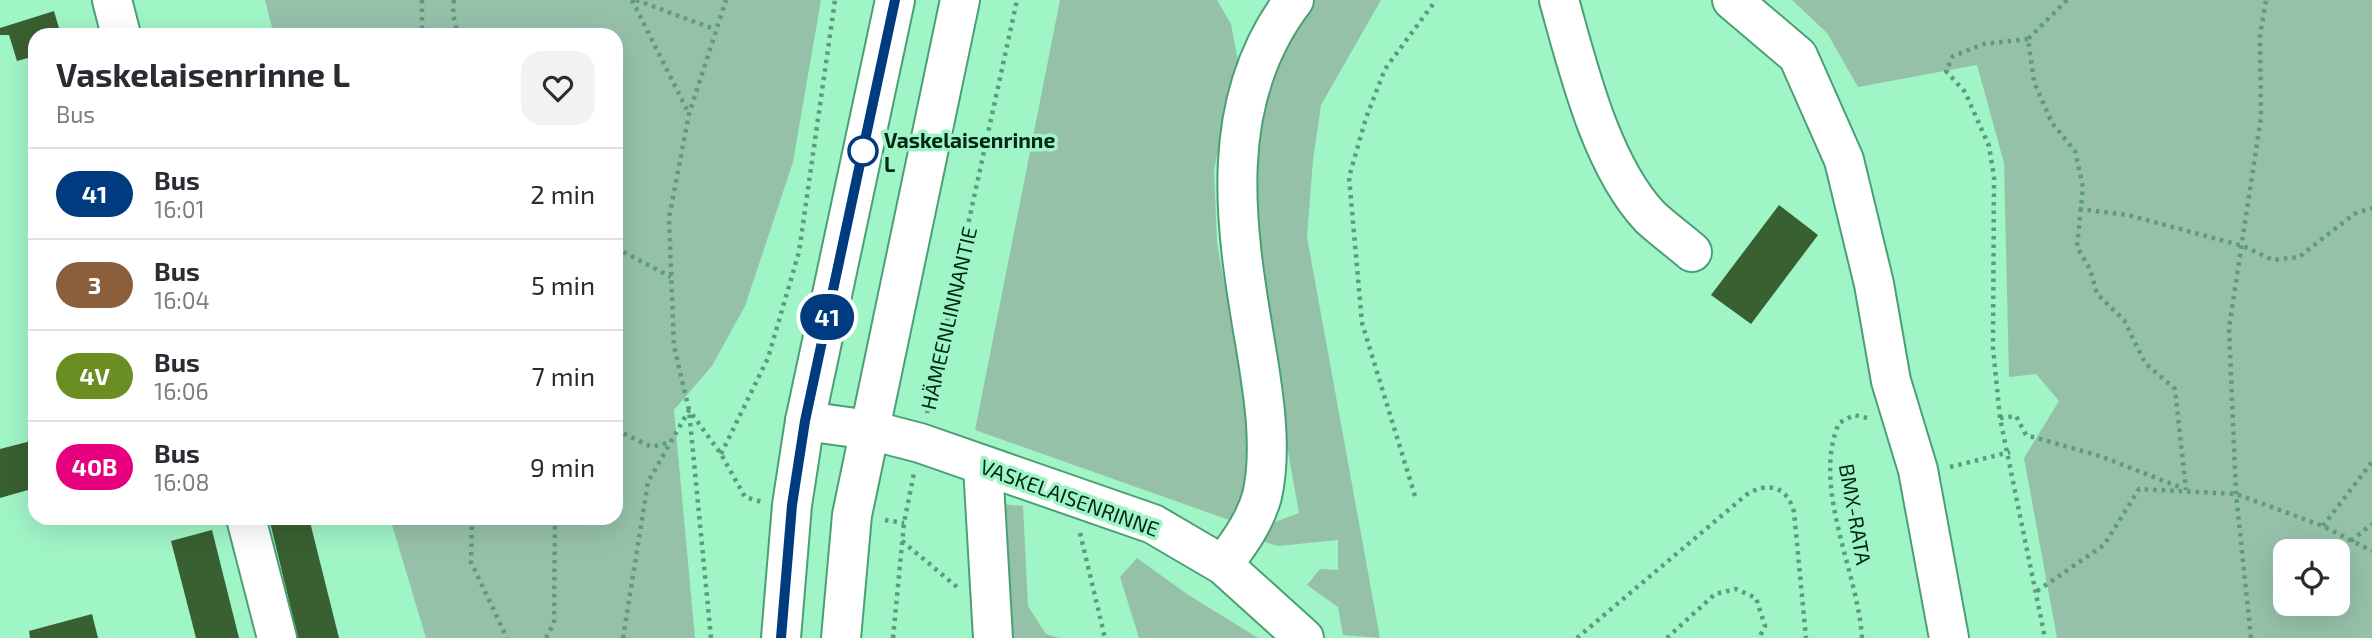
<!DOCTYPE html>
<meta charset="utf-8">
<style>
:root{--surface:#fff;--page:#f2f2f3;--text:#2b2b33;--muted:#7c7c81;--line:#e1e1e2}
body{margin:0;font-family:"Exo 2",sans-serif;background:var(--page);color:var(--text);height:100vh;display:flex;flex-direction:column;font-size:26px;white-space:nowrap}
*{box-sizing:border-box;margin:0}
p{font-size:23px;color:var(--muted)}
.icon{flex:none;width:38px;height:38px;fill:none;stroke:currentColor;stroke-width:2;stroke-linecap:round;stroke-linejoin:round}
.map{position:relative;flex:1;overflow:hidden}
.panel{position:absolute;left:28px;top:28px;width:595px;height:497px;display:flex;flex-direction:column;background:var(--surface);border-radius:21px;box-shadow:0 7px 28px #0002}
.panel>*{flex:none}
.badge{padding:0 14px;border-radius:23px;font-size:24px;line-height:46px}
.controls{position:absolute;left:2273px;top:539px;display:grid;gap:14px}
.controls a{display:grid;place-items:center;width:77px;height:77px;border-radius:14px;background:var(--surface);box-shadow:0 7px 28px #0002;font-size:35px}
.map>.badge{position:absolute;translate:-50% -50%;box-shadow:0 0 0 4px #fff}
.round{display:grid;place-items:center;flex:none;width:74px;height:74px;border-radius:21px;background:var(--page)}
.headline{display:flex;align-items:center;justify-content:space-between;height:119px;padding:0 28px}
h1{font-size:33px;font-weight:700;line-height:52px}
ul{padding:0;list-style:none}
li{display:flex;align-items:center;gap:21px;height:91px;padding:0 28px;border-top:2px solid var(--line)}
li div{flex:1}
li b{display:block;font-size:26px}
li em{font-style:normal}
li .badge{min-width:77px;font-weight:700;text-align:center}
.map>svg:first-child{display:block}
.green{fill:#96c1a9;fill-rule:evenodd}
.building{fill:#396030}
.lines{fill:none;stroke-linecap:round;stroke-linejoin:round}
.minor-casing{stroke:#4b9f76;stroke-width:42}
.major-casing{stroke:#4b9f76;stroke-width:42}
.path{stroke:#5c9c7b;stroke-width:4.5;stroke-dasharray:3.5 5;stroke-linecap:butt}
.minor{stroke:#fff;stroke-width:38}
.major{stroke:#fff;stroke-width:38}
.line-casing{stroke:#fff;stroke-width:16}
.line{stroke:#003b80;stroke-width:10}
.stop-dot{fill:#fff;stroke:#003b80;stroke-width:3.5}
.labels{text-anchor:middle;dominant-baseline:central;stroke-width:7;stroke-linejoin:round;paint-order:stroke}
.stop-label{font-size:21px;font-weight:bold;fill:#032817;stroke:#a0f5c7;text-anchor:start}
.street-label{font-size:21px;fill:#032817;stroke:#a0f5c7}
</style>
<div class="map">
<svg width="2372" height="638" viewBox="0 0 2372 638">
<rect width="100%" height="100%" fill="#a0f5c7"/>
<!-- green -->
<path class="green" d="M 265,0 L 821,0 L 793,162 L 745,306 L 712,366 L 674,410 L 695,638 L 426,638 L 390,518 L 616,518 L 616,35 L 274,35 Z
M 1060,0 L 1217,0 L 1231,24 L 1239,66 L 1214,169 L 1217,243 L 1252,435 L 1246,500 L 1232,521 L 975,430 Z
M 1305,0 L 1381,0 L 1321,105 L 1313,160 L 1307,237 L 1380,638 L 1343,635 L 1338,607 L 1307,585 L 1320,569 L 1338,570 L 1338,540 L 1278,546 L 1261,541 L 1275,522 L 1299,513 L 1250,239 L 1257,90 Z
M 1792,0 L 2372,0 L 2372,638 L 2057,638 L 2024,458 L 2059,401 L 2036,374 L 2009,377 L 2004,163 L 1977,65 L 1858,87 L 1827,33 ZM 2338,551 L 2338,604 L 2286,604 L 2286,551 Z
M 1001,504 L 1023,506 L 1028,606 L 1046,634 L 1059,638 L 1012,638 Z
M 1137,558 L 1187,594 L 1258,638 L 1139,638 L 1120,577 Z"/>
<!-- building -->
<path class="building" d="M 54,11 L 61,35 L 35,35 L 35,56 L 17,61 L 9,35 L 0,35 L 0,28 Z
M 1779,205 L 1818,235 L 1751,324 L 1711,295 Z
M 35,440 L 35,488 L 0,498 L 0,449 Z
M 269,518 L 309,518 L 339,638 L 298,638 Z
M 212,530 L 239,638 L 196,638 L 171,541 Z
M 92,614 L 98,638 L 30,638 L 29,631 Z"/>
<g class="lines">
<defs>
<path id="minor" d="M 112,0 L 121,35
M 1559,0 C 1578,68 1601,165 1650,217 C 1663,229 1678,240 1692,252
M 1732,0 L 1798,56 L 1844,160 L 1874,284 L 1891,381 L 1918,470 L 1949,638
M 805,421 L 870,430 L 920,443 L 1153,524 L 1223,565 L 1304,638
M 983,466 L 993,638
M 246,518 L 277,638
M 1223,565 C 1239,543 1255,522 1262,496 C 1273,448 1263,390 1255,342 C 1235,225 1216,102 1294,0"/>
<path id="major" d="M 781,638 L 792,505 L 805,421 L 895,0
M 841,638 L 852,515 L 960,0"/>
</defs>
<!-- minor casing -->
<use href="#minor" class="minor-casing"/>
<!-- major casing -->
<use href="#major" class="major-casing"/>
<!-- path -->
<path class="path" d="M 422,0 L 422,35
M 454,0 L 453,14 L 458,35
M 632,0 L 689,114
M 636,0 L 714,29
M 2067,0 L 2028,39 L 2034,82 L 2052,123 L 2075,151 L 2083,187 L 2077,247 L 2090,269 L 2097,294 L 2124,320 L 2145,363 L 2175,389 L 2186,490
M 2028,39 L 1984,44 L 1953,56 L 1946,71 L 1965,92 L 1989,146 L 1994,177 L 1993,348 L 2000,418 L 2045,638
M 2079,209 L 2128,215 L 2243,246 L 2273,260 L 2299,257 L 2354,214 L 2372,208
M 616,248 L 671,277
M 927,413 L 1017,0
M 2000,418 L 2016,416 L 2026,435 L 2100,456 L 2182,488
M 616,430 L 652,447 L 667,443
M 721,454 L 768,358 L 799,252 L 835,0
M 1950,467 L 2010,452
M 1415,496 L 1362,323 L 1349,177 L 1366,118 L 1385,69 L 1436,0
M 472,518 L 471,562 L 507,638
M 885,520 L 904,523
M 2323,526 L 2372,462
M 1080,533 L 1105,638
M 902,541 L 957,587
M 2351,541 L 2372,524
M 2037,591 L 2104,545 L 2139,489 L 2236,494 L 2323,526 L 2372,551
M 546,638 L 554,623 L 555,518
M 623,638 L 648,482 L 689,410 L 721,454 L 745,497 L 762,502
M 711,638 L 689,410 L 674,346 L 669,218 L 689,114 L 726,0
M 893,638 L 904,523 L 914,473
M 1577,638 L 1746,495 C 1768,481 1787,486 1794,512 L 1806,638
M 1667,638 L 1715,594 L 1736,589 L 1756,598 L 1765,626 L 1759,638
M 1862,638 C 1858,571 1811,487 1839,423 L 1854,415 L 1867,418
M 2251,638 L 2236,494 L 2229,328 L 2261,117 L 2260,35 L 2266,0"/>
<!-- minor -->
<use href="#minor" class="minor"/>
<!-- major -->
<use href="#major" class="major"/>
</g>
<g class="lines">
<defs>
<path id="line" d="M 781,638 L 792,505 L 805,421 L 895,0"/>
</defs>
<!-- line casing -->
<use href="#line" class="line-casing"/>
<!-- line -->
<use href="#line" class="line"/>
</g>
<!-- markers -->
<circle class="stop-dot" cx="863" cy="151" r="14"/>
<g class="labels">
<!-- stop labels -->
<g class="stop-label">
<text x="884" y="139">Vaskelaisenrinne<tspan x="884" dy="24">L</tspan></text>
</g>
<!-- street labels -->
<g class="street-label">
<text transform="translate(948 318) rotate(-77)">HÄMEENLINNANTIE</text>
<text transform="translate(1070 497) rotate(20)">VASKELAISENRINNE</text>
<text transform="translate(1856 514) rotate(80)">BMX-RATA</text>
</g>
</g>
</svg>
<div class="controls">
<a><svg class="icon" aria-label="locate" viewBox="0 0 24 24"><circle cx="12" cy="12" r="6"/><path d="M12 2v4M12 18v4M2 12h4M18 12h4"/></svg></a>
</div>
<b class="badge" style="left:827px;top:317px;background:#003b80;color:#fff">41</b>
<section class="panel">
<div class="headline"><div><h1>Vaskelaisenrinne L</h1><p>Bus</p></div><a class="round"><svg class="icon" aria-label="heart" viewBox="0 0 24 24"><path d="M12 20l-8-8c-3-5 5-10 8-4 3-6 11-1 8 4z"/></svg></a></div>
<ul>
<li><span class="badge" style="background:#003b80;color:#fff">41</span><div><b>Bus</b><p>16:01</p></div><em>2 min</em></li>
<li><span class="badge" style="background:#8b5e3c;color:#fff">3</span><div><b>Bus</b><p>16:04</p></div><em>5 min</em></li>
<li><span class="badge" style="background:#6b8e23;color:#fff">4V</span><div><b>Bus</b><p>16:06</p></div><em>7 min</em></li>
<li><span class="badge" style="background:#e6007e;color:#fff">40B</span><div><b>Bus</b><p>16:08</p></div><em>9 min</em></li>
</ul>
</section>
</div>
